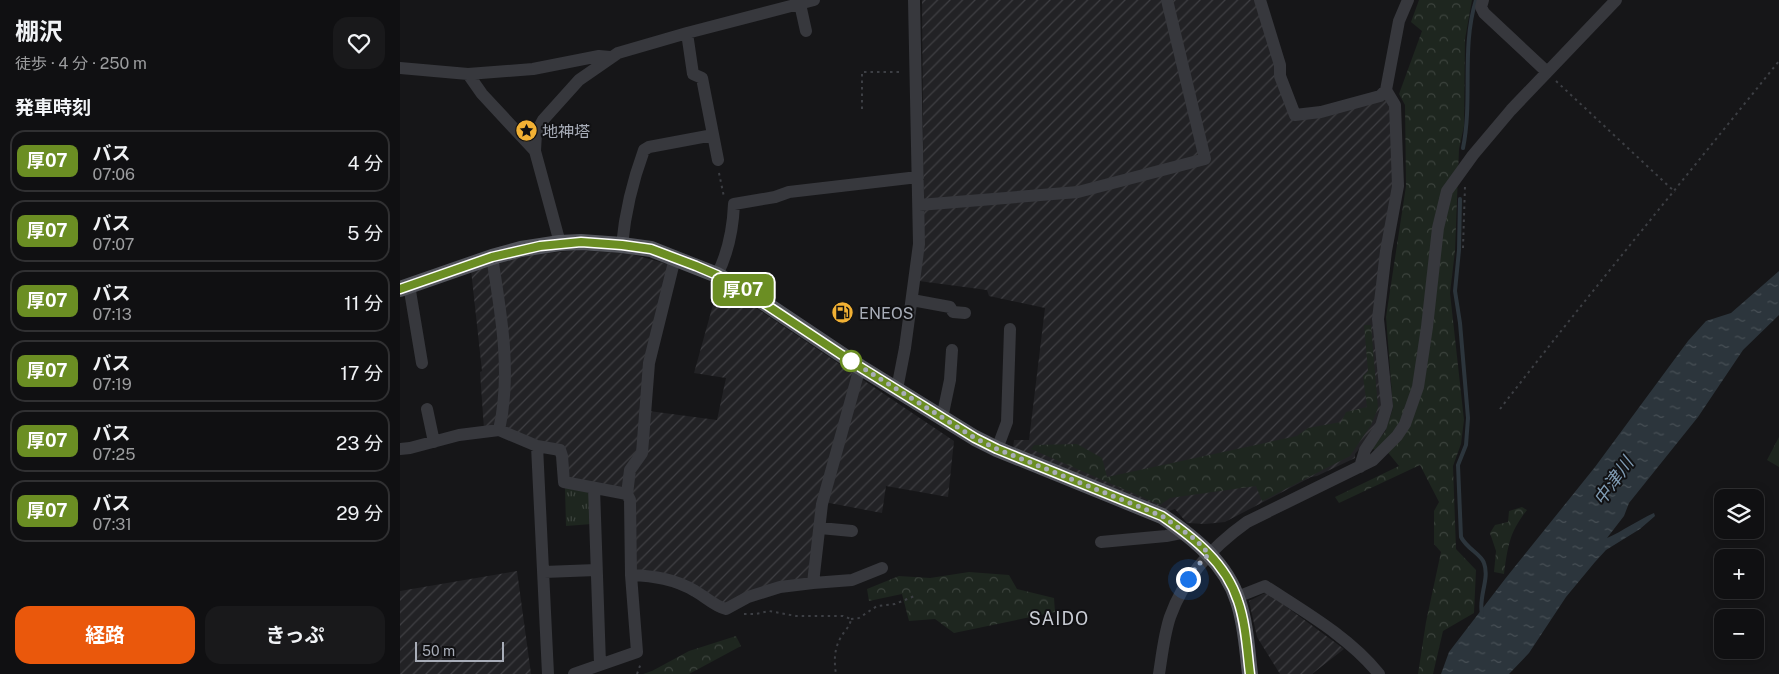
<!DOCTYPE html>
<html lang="ja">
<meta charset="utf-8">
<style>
:root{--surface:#101012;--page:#19191b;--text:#f1f3f6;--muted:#9c9d9f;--line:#303032;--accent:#ea580c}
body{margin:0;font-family:"Public Sans","Noto Sans JP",sans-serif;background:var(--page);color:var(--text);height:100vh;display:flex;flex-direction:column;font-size:19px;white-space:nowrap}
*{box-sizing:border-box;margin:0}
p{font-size:16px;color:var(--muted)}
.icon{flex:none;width:28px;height:28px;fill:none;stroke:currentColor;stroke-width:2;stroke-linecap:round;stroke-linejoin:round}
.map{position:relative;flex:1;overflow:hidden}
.details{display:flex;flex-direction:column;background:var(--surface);width:400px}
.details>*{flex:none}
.badge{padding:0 10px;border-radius:8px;font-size:18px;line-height:32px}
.tools{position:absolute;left:1314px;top:489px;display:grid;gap:10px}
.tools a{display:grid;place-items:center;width:50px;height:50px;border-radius:10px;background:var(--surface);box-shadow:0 2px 12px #0003,0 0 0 1px var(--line);font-size:25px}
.scale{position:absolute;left:15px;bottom:12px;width:89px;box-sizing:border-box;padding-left:5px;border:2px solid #a8adb8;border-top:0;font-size:14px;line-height:18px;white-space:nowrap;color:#a8adb8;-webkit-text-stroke:4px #111113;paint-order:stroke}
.you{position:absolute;width:25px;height:25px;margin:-12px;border:4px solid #fff;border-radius:50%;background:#1a73e8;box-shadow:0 0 0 8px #1a73e833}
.map>.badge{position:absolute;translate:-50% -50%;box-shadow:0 0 0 2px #fff}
h2{padding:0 15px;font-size:19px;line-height:45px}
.round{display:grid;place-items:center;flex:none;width:52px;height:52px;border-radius:15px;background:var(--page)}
.head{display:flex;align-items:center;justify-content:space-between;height:85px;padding:0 15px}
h1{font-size:24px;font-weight:700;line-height:38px}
.cta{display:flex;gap:10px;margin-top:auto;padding:10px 15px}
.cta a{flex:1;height:58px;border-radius:15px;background:var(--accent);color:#fff;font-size:20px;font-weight:700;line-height:58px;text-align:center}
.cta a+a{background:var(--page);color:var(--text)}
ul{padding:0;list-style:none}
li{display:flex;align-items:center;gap:15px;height:62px;margin:0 10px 8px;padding:0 5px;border:2px solid var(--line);border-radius:15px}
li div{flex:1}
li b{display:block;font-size:19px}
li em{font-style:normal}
li .badge{min-width:55px;font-weight:700;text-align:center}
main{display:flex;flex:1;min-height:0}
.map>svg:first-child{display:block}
.industrial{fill:url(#industrial-furrows)}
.forest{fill:url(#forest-crowns)}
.park{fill:url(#park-tufts)}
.water{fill:url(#water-ripples)}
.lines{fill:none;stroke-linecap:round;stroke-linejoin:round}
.stream{stroke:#2c353c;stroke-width:4}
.path{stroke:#3d3f44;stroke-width:2;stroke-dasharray:2.5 4;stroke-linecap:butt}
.minor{stroke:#37383d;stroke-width:12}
.major{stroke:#53555c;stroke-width:16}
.line-casing{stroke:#fff;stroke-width:11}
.line{stroke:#6b8e23;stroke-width:8}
.walk{stroke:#a8adb8;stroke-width:5;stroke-dasharray:0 9}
.stop-dot{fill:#fff;stroke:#6b8e23;stroke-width:2.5}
.labels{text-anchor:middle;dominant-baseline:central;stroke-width:4;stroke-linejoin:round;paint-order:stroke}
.poi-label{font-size:16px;fill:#a8adb8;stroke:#111113;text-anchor:start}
.water-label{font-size:18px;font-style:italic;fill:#7f9bb3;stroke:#111113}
.neighbourhood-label{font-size:18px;letter-spacing:1px;fill:#c9ccd4;stroke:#111113}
</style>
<main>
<section class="details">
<div class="head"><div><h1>棚沢</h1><p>徒歩 · 4 分 · 250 m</p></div><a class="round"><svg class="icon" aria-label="heart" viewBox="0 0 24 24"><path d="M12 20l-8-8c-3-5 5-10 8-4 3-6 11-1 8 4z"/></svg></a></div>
<h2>発車時刻</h2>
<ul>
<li><span class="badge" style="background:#6b8e23;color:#fff">厚07</span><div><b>バス</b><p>07:06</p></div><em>4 分</em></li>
<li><span class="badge" style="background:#6b8e23;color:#fff">厚07</span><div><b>バス</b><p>07:07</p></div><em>5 分</em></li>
<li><span class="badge" style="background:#6b8e23;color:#fff">厚07</span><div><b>バス</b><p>07:13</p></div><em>11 分</em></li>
<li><span class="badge" style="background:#6b8e23;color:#fff">厚07</span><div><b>バス</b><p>07:19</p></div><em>17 分</em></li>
<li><span class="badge" style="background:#6b8e23;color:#fff">厚07</span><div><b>バス</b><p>07:25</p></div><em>23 分</em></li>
<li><span class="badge" style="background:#6b8e23;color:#fff">厚07</span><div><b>バス</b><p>07:31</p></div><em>29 分</em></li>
</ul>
<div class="cta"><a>経路</a><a>きっぷ</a></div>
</section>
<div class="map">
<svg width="1379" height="674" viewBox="0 0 1379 674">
<defs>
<pattern id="industrial-furrows" width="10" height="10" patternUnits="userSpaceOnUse" patternTransform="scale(1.25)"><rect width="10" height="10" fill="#222225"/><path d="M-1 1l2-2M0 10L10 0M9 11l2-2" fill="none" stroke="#3f3f43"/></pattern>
<pattern id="forest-crowns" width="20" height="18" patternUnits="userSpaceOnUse" patternTransform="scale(1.25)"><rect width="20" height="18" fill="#1e261f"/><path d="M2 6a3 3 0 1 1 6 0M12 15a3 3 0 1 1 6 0" fill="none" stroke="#3c433d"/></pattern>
<pattern id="park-tufts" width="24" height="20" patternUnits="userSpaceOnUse" patternTransform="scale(1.25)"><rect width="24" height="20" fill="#1e261f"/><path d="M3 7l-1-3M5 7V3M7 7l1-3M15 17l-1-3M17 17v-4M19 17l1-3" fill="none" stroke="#3c433d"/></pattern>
<pattern id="water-ripples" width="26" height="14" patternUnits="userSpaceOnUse" patternTransform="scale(1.25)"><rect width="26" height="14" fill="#2c353c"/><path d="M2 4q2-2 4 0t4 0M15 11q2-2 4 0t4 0" fill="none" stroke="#485056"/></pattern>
</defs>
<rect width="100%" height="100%" fill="#161618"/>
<!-- industrial -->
<path class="industrial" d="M 522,0 L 857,0 L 876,64 L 878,83 L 891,120 L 920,117 L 985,98 L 993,109 L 994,184 L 976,318 L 983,407 L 978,425 L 955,454 L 955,458 L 917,476 L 911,477 L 825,522 L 805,524 L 787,523 L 775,509 L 766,512 L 613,448 L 614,440 L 629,440 L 645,308 L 589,296 L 587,290 L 519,281 L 524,250 Z
M 177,250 L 231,254 L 271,265 L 238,454 L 221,488 L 170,480 L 166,452 L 105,429 L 97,265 L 108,260 L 133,255 Z
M 90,264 L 102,330 L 98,426 L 84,429 L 80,372 L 82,371 L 71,270 Z
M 319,283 L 554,441 L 548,497 L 486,486 L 482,513 L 419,501 L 410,580 L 324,606 L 236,571 L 232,487 L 249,411 L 317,420 L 326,378 L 294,373 Z
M 117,571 L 131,674 L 0,674 L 0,591 Z
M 865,593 L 869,594 L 944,649 L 912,674 L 880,674 L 857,637 L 849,601 Z"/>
<!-- forest -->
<path class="forest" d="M 1019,0 L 1072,0 L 1065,39 L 1064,126 L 1059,149 L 1055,251 L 1050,293 L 1064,420 L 1061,444 L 1053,466 L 1056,549 L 1076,570 L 1074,613 L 1043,631 L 1033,674 L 1018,674 L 1026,622 L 1041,552 L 1034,544 L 1034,511 L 1039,502 L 1020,465 L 939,503 L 935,497 L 999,466 L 981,444 L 975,450 L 971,448 L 985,432 L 993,408 L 986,317 L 1006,186 L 1005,105 L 999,94 L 1022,31 L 1011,22 Z
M 964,325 L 971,325 L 978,408 L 971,425 L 950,456 L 862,501 L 856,486 L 770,498 L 760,505 L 631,449 L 634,445 L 677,444 L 702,458 L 707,477 L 897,436 L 908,428 L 941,422 L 946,412 L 967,407 L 963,376 L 968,371 Z
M 1122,507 L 1127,510 C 1109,533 1108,546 1104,574 L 1094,572 L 1096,551 L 1090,533 L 1095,525 L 1108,522 L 1109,511 Z
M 569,572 L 609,575 L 617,589 L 654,598 L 655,612 L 554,633 L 535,619 L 509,621 L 502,594 L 469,601 L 467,589 L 499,576 L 530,578 Z
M 336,636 L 341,646 L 289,674 L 243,674 L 252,671 L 289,651 Z"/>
<!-- park -->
<path class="park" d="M 1379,437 L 1379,467 L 1367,460 Z
M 165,488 L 186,491 L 190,495 L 192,524 L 166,526 Z"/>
<!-- water -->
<path class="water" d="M 1379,271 L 1379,315 L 1343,350 L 1298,417 L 1229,503 L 1224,516 L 1207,538 C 1223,531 1238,520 1254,513 L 1255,516 L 1240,529 L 1206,550 L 1195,562 L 1166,597 L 1129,653 L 1109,674 L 1041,674 L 1049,652 L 1105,579 L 1195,467 L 1288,341 L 1306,321 L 1331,313 Z"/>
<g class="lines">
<!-- stream -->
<path class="stream" d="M 1063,148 C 1073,100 1061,48 1076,0
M 1060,199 L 1059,250 L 1055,291 L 1060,323 L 1068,418 L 1066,445 L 1058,465 L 1061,537 C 1067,549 1081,554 1084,563 C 1090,579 1078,597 1082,614"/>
<!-- path -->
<path class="path" d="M 1156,81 L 1275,192
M 462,109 L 462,72 L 503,72
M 319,173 L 324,197
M 1063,248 L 1065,186
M 1100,409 C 1191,291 1286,177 1379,61
M 344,614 L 356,614 L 369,611 L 396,616 L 443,616 L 451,619 C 450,627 444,631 441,637 C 434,649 434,661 436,674
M 451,619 L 459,618 L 477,606 L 495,604 L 517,595
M 237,674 L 241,663"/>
<!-- minor -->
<path class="minor" d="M 860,0 L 880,65 L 880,76 L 895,115 L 921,112 L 980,96 L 986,90 L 999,21 L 1008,0
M 1083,0 L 1081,7 L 1084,13 L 1147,72
M 400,4 L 406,31
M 287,33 L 293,74 L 302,78 L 318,160
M 0,68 L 68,74 L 82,94 L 135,151
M 68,74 L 133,69 L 199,56 L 210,57
M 519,205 L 678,192 L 805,159 L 767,0
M 160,243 L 135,151 L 136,133 L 143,120 L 179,80 L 218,53 L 287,33 L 414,0
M 222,245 C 225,213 233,180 244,150 L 249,147 L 313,135
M 92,257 C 101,314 112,373 99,430
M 317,275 C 328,253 333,229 334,204 L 375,197 L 389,192 L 518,177
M 9,285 L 22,363
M 512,300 L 550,307 L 553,312 L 565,313
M 497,389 L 505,348 L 519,244 L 514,0
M 27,409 L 34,442
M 542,418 L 550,380 L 552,350
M 137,446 L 148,674
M 0,449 L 10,448 L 59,435 L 99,430 L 137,446 L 160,450 L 162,456 L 164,482 L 227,494
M 597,449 L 607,422 L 610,329
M 960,467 L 965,450 L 981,426 L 987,406 L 978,319 L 986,251 L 998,186 L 995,105 L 986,90
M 194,488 L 200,664
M 420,528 L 452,531
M 701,542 L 766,536 L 786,532
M 144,572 L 196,570
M 231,575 C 254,576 275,579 295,591 C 306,597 314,606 326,609 L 348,597 L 380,587 L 413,583 L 452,580 L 482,568
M 413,583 L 422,504 L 460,367
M 837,597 L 865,586 C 905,612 949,637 979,674
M 174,674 L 237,652 L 231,575 L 230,500 L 227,494 L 230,470 L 242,453 L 249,363 L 275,258
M 759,674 C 762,655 764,635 770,617 C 784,577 812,547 847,522 L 973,460 L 997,436 L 1005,424 L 1018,387 L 1027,327 L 1038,228 L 1047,191 L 1073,155 L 1111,110 L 1216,0"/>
<!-- major -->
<path class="major" d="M 0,289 L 92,257 L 121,249 L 160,243 L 181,242 L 222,245 L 251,249 L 317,275 L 357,298 L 460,367 L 575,438 L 597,449 L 762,516 C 794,538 826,563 838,601 C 846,624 847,650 850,674"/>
</g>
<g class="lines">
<defs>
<path id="line" d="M 0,289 L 92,257 L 140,246 L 181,242 L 222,245 L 251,249 L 296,266 L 317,275 L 344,290 L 460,367 L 575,438 L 597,449 L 762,516 C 794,538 826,563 838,601 C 846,624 847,650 850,674"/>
</defs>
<!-- line casing -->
<use href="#line" class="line-casing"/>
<!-- line -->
<use href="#line" class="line"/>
<!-- walk -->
<path class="walk" d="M 451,361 L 447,358 L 575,438 L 597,449 L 762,516 L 796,540 L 809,554 L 797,566 L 788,579"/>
</g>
<!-- icons -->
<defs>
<symbol id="sight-disc" viewBox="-11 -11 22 22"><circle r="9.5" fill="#f2b134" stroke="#111113"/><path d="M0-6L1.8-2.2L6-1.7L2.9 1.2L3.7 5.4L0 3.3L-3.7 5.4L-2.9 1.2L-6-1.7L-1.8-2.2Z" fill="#111"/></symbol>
<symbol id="fuel-disc" viewBox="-11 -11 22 22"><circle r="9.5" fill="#f2b134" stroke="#111113"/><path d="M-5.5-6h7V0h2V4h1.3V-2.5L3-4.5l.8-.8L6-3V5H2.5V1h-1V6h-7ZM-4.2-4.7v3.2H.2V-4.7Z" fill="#111"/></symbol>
</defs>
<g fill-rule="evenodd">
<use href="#sight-disc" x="114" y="118" width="25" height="25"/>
<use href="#fuel-disc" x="430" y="300" width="25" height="25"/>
</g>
<!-- markers -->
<circle class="stop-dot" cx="451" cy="361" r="10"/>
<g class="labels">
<!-- poi labels -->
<g class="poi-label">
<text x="142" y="131">地神塔</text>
<text x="459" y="313">ENEOS</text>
</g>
<!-- water labels -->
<g class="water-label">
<text transform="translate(1213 481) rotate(-54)">中津川</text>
</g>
<!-- neighbourhood labels -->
<g class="neighbourhood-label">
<text x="659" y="618">SAIDO</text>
</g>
</g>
</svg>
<div class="tools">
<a><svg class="icon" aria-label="layers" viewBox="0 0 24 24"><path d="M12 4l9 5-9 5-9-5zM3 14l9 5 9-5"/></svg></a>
<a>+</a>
<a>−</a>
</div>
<div class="scale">50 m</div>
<div class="you" style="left:788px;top:579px"></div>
<b class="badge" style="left:343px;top:290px;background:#6b8e23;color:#fff">厚07</b>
</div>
</main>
